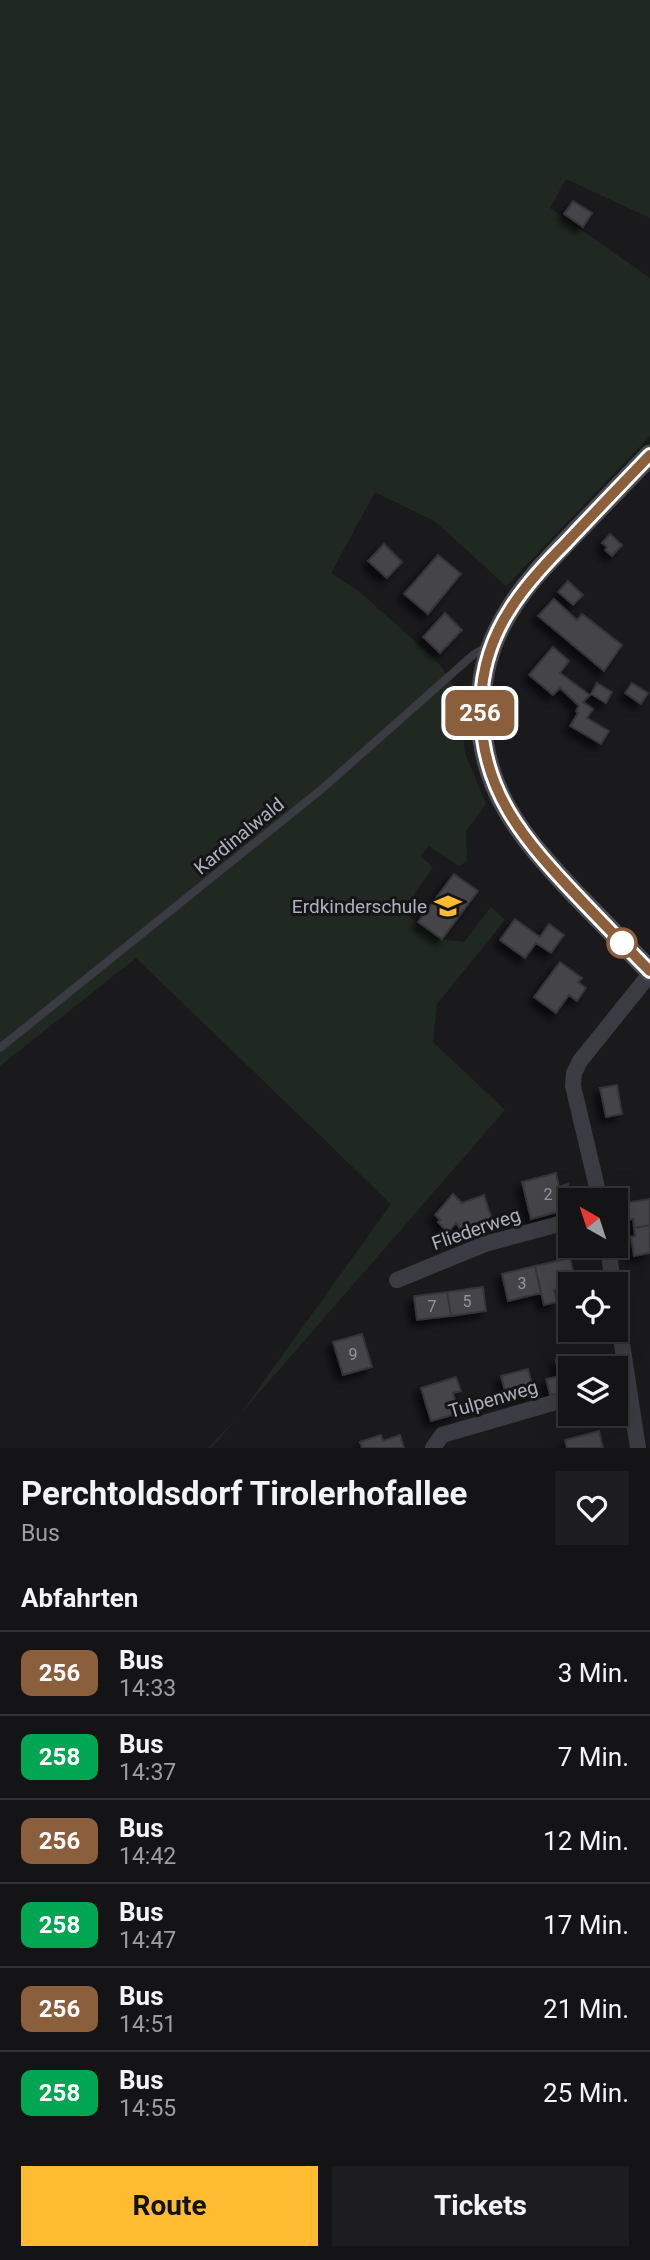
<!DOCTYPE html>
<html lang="de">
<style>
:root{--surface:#141416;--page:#1d1d1f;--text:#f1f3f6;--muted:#9d9ea1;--line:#333335;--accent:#ffbc31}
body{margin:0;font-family:Roboto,sans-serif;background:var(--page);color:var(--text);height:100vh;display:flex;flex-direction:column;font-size:26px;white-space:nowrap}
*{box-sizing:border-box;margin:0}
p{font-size:23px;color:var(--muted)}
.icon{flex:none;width:38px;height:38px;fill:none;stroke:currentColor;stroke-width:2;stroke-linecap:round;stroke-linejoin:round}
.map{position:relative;height:1448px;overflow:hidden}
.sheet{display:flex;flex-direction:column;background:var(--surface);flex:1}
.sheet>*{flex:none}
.badge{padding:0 14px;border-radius:10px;font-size:24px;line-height:46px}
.needle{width:46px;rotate:321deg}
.buttons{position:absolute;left:558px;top:1188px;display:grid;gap:14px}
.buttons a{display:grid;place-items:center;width:70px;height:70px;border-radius:0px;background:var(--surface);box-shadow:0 7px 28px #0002,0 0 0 2px var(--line);font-size:35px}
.map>.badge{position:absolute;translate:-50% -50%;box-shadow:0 0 0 4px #fff}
h2{padding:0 21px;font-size:26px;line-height:63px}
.round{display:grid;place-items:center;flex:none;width:74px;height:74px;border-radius:0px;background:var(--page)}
.summary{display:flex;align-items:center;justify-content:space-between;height:119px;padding:0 21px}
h1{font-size:33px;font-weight:700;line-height:52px}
.action{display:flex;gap:14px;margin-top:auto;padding:14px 21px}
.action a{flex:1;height:80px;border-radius:0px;background:var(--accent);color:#111;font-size:28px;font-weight:700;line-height:80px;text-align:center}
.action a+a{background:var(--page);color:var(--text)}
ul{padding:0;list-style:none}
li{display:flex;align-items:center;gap:21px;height:84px;padding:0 21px;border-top:2px solid var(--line)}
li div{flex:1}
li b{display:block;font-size:26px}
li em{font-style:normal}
li .badge{min-width:77px;font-weight:700;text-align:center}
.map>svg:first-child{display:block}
.green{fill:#202921}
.building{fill:#44454a;stroke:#343439;stroke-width:2;filter:url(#shadow)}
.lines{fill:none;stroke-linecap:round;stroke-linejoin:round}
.lane{stroke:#3b3c43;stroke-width:8}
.street{stroke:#3b3c43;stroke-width:16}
.secondary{stroke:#494b53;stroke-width:21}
.line-casing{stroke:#fff;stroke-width:16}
.line{stroke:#8b5e3c;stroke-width:10}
.stop-dot{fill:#fff;stroke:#8b5e3c;stroke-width:3.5}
.labels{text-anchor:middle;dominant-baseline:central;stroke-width:6;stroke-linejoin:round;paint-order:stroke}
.number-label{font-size:16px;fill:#9296a1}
.street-label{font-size:19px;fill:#acb1be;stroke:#151518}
.poi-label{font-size:19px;fill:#acb1be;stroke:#151518;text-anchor:end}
</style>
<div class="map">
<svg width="650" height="1448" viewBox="0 0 650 1448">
<defs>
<filter id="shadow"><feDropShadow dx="-6" dy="6" stdDeviation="3.5" flood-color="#0009"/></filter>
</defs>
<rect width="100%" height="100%" fill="#1a1a1d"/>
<!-- green -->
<path class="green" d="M 0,0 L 650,0 L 650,218 L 566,179 L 550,208 L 650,278 L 650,436 L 506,586 L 436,522 L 375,492 L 331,573 L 361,593 L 437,661 L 459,692 L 465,753 L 486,804 L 466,831 L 467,861 L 459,866 L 429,846 L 420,856 L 433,867 L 402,912 L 442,939 L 464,942 L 491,907 L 505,920 L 437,1004 L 433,1042 L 505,1110 L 211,1448 L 208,1448 L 239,1416 L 391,1204 L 136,958 L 0,1066 Z"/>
<!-- building -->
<path class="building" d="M 573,201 L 592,213 L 583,227 L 564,214 Z
M 610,534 L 622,545 L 612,556 L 605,550 L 607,547 L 602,543 Z
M 384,544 L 402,562 L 387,578 L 368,561 Z
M 438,555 L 461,574 L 428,614 L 404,594 Z
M 568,581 L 583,595 L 573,605 L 558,592 Z
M 554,599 L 577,620 L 582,614 L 622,645 L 604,671 L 538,616 Z
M 445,613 L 462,630 L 440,653 L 423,637 Z
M 553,647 L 569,661 L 560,673 L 590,695 L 583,702 L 593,709 L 587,718 L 609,731 L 601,744 L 570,726 L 578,713 L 576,711 L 579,706 L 560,688 L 553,695 L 529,675 Z
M 597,683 L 612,692 L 606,703 L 591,694 Z
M 632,683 L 648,693 L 641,704 L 625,693 Z
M 454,874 L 478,891 L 442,939 L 418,922 Z
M 515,919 L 540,937 L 549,924 L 564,935 L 551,953 L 536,943 L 525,958 L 500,940 Z
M 560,962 L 582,978 L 578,982 L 586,988 L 577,1001 L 569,995 L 556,1013 L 534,997 Z
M 617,1085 L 622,1114 L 606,1117 L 600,1088 Z
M 556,1173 L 559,1187 L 568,1184 L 572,1200 L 570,1204 L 564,1205 L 565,1210 L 531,1219 L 522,1182 Z
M 453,1194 L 462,1203 L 484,1195 L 492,1220 L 481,1223 L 482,1227 L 463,1233 L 456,1223 L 448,1233 L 438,1222 L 440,1220 L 435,1215 Z
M 650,1199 L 650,1225 L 634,1228 L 633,1219 L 628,1220 L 625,1203 Z
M 650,1225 L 650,1253 L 634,1256 L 631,1237 L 635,1236 L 634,1228 Z
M 570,1258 L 576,1284 L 554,1290 L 557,1302 L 544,1305 L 535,1266 Z
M 535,1266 L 541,1293 L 508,1301 L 502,1274 Z
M 483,1287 L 486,1311 L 451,1316 L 447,1292 Z
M 447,1292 L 451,1316 L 417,1320 L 414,1296 Z
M 362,1334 L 372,1367 L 343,1375 L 333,1342 Z
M 574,1356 L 576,1368 L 570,1368 L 570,1384 L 561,1386 L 556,1360 Z
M 528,1369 L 534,1392 L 507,1399 L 501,1376 Z
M 456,1377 L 461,1391 L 453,1393 L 459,1413 L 431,1421 L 421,1388 Z
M 557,1377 L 560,1393 L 550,1395 L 546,1379 Z
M 599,1431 L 603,1448 L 567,1448 L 565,1440 Z
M 381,1435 L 383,1441 L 400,1435 L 404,1448 L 362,1448 L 360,1442 Z"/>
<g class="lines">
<!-- lane -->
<path class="lane" d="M 0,1048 L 323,788 L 473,655 L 488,646"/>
<!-- street -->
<path class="street" d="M 600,1200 L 573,1086 L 574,1073 L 580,1061 L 650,974
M 608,1246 L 613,1284
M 397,1280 L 485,1244 L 570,1221
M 616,1305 L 638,1448
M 433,1448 L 442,1435 L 570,1398"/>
<!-- secondary -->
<path class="secondary" d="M 650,455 C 623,483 596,511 569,539 C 548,561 527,582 511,608 C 492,637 482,668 481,702 C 478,788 521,836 576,895 C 601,920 625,946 650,971"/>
</g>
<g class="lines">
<defs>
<path id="line" d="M 650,455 C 622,484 594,513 566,543 C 546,563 526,584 511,608 C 492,637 482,668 481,702 C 478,789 524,840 580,899 C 603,923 626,947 650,971"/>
</defs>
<!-- line casing -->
<use href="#line" class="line-casing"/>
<!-- line -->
<use href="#line" class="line"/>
</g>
<!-- icons -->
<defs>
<symbol id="school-bare" viewBox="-9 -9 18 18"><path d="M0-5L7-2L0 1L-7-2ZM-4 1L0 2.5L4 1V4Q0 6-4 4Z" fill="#ffbc31" stroke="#151518" stroke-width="2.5" paint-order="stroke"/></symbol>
</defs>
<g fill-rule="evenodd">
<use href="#school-bare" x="429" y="887" width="38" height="38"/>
</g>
<!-- markers -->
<circle class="stop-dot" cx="622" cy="943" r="14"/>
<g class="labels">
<!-- number labels -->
<g class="number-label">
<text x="548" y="1194">2</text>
<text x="522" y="1283">3</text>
<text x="467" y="1301">5</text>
<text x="432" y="1306">7</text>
<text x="353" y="1354">9</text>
</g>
<!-- street labels -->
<g class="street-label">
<text transform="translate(239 836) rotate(-39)">Kardinalwald</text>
<text transform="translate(476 1229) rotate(-19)">Fliederweg</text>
<text transform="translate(493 1399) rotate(-16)">Tulpenweg</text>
</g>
<!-- poi labels -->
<g class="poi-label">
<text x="427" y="906">Erdkinderschule</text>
</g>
</g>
</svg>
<div class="buttons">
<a><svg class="needle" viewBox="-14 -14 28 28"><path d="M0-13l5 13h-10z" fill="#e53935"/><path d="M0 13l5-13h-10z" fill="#9d9ea1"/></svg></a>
<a><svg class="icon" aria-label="locate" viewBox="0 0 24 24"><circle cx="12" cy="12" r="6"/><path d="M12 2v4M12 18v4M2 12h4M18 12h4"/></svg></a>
<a><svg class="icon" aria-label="layers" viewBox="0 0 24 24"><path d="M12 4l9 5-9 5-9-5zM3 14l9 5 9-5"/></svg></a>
</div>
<b class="badge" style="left:480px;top:713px;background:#8b5e3c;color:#fff">256</b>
</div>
<section class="sheet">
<div class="summary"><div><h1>Perchtoldsdorf Tirolerhofallee</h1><p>Bus</p></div><a class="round"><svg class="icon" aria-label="heart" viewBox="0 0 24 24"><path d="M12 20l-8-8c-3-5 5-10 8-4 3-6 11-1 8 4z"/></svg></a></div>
<h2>Abfahrten</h2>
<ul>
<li><span class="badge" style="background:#8b5e3c;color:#fff">256</span><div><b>Bus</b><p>14:33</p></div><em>3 Min.</em></li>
<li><span class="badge" style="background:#00a651;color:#fff">258</span><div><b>Bus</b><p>14:37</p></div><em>7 Min.</em></li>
<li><span class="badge" style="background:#8b5e3c;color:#fff">256</span><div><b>Bus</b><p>14:42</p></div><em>12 Min.</em></li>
<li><span class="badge" style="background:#00a651;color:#fff">258</span><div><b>Bus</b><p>14:47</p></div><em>17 Min.</em></li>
<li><span class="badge" style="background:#8b5e3c;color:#fff">256</span><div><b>Bus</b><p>14:51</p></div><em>21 Min.</em></li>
<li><span class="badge" style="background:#00a651;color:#fff">258</span><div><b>Bus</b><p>14:55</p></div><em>25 Min.</em></li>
</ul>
<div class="action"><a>Route</a><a>Tickets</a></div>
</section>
